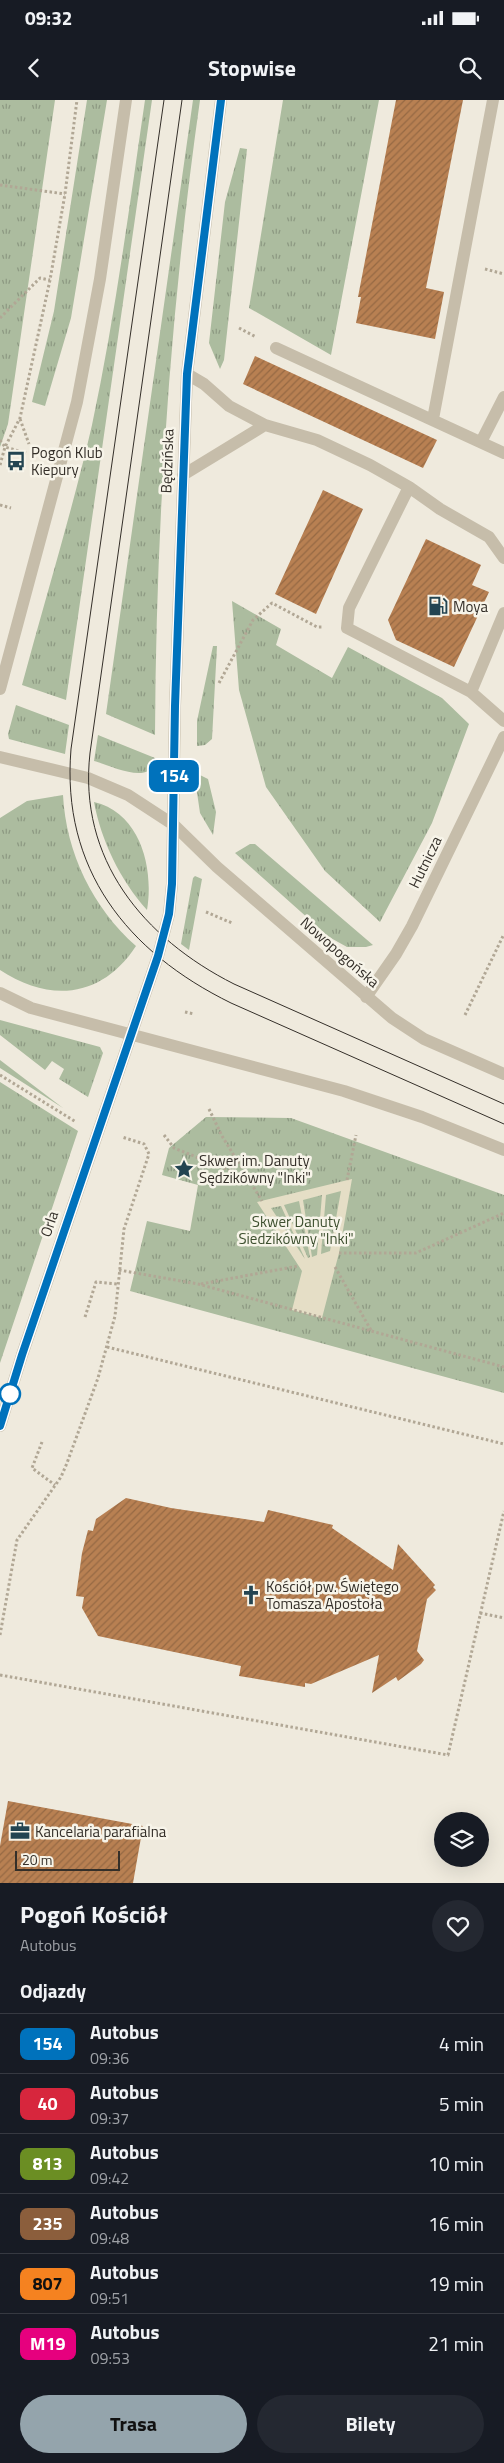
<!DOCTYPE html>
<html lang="pl">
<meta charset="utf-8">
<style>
:root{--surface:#171b24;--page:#242831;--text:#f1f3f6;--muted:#9ea1a6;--line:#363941;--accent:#94a4ac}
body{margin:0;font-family:"Titillium Web",sans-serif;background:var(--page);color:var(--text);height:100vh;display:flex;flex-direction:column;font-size:19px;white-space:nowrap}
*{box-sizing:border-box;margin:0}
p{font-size:16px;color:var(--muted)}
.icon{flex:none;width:28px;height:28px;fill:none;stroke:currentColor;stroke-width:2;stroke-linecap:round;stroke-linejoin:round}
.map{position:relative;height:1783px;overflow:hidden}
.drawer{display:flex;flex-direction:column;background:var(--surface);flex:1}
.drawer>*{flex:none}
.badge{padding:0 10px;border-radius:8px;font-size:18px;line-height:32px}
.fabs{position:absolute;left:434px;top:1712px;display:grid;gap:10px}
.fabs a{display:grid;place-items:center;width:55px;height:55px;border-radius:50%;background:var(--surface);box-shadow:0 5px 20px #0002;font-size:25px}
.scale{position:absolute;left:15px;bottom:12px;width:105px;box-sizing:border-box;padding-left:5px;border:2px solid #342f29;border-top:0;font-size:14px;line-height:18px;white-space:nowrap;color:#342f29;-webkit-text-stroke:4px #f7f4e9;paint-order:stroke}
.map>.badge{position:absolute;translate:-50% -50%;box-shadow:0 0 0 2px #fff}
h2{padding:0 20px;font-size:19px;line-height:45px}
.round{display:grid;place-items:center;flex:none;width:52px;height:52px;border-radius:26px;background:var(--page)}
.summary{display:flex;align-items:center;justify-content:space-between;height:85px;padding:0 20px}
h1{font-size:24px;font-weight:700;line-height:38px}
.primary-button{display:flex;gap:10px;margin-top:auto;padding:10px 20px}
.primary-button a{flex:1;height:58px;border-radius:30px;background:var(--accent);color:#111;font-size:20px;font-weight:700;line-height:58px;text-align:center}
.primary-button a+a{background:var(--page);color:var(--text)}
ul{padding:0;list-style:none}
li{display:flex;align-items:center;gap:15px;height:60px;padding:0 20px;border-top:1px solid var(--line)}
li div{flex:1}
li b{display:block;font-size:19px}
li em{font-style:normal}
li .badge{min-width:55px;font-weight:700;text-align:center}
.status{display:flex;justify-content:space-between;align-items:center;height:35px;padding:0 25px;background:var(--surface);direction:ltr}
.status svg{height:14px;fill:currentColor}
header{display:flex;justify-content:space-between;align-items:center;height:65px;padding:0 20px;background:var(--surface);font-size:22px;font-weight:700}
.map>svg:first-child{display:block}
.grass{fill:url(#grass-tufts)}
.plaza{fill:#e5dec6;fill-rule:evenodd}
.building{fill:url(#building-hatch)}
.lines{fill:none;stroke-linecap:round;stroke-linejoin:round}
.path{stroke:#b1a795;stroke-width:3;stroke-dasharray:2.5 2.5;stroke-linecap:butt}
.minor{stroke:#c6bdaa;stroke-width:12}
.tram{stroke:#342f29;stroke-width:1}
.line-casing{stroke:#fff;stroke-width:11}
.line{stroke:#0072bc;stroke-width:8}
.stop-dot{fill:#fff;stroke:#0072bc;stroke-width:2.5}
.labels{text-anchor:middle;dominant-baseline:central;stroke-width:5;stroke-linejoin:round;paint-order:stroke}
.poi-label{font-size:15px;fill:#342f29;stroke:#f7f4e9;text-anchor:start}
.street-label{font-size:15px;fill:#342f29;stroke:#f7f4e9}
.park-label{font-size:15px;fill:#3d4f2f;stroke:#f7f4e9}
</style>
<div class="status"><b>09:32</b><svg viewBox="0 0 49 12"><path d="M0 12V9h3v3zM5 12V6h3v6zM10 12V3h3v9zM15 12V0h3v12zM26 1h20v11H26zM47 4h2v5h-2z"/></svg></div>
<header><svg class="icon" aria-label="back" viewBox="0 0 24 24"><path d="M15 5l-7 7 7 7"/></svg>Stopwise<svg class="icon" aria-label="search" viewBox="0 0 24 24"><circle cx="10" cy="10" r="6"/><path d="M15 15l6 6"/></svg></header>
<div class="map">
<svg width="504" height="1783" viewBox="0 0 504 1783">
<defs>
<pattern id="grass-tufts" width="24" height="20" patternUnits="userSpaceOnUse" patternTransform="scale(1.25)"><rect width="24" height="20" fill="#acbc9f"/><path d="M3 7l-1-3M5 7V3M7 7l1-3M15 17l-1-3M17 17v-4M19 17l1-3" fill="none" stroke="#8d9982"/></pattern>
<pattern id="building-hatch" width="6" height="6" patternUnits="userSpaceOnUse" patternTransform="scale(1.25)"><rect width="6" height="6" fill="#b88052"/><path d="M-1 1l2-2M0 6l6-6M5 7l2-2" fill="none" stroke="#966944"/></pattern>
</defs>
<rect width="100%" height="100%" fill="#efeadd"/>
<!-- grass -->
<path class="grass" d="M 0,0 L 55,0 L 8,324 L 0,347 Z
M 87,0 L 107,0 L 71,218 L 45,306 L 32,302 L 54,211 Z
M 145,0 L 152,0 L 66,600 L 22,585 C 45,499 72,412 92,325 C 115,217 129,109 145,0 Z
M 193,0 L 200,0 C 170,211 156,422 155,635 L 106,614 Z
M 283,0 L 379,0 L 331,255 L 249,208 Z
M 240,48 L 247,49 L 224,260 L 220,269 L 209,243 L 225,102 Z
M 232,501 L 281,529 L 276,545 L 332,578 L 348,547 L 442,598 L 469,624 L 432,723 L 380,822 L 325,771 L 266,687 L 239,590 Z
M 213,546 L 217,546 L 212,639 L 205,645 L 197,646 L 197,621 Z
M 16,605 L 69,625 L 65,654 L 9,639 L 8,634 Z
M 98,635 L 155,658 C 153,687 112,666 94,661 Z
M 194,672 L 208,679 L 216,712 L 213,735 L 200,713 Z
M 63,695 C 66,753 93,808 136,846 C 102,898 50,903 0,870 L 0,718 L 27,701 Z
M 94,702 C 141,713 154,769 147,810 C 120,780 101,740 94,702 Z
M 250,744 L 255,744 L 373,845 L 366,847 L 347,847 L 329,837 L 235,753 Z
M 195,776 L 202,779 L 189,850 L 181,844 L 193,778 Z
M 0,920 L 100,947 L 103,953 L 88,997 L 59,979 L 64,969 L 52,961 L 45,970 L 0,935 Z
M 0,960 L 63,1008 L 0,968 Z
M 0,982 L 78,1031 L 0,1263 Z
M 206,1017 L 291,1018 L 504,1095 L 504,1293 L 130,1191 L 147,1121 L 190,1131 L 198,1085 L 162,1075 L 169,1048 Z"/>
<!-- plaza -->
<path class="plaza" d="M 352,1079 L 339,1153 L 322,1218 L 292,1210 L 302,1171 L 257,1102 ZM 341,1091 L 330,1151 L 321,1154 L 326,1095 ZM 322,1095 L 317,1155 L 312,1157 L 303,1100 ZM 299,1101 L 310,1157 L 308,1158 L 284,1105 ZM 281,1106 L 305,1159 L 271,1108 Z"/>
<!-- building -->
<path class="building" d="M 396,0 L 463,0 L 426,188 L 444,192 L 435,239 L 356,223 L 361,197 L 358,197 Z
M 255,256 L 437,340 L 423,368 L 243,284 Z
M 323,390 L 363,409 L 316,514 L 275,494 Z
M 426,439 L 481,465 L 472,485 L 489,492 L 454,567 L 396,540 L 388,520 Z
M 126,1398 L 171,1408 L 264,1422 L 268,1410 L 333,1425 L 332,1428 L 393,1470 L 398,1444 L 435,1485 L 433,1487 L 436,1490 L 427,1499 L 417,1551 L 424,1560 L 421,1564 L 398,1581 L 396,1577 L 372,1593 L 379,1555 L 311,1584 L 305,1583 L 305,1587 L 239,1576 L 241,1566 L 98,1536 L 82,1508 L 84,1497 L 76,1496 L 82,1453 L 88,1430 L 93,1431 L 96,1419 Z
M 8,1701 L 143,1726 L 133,1783 L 0,1783 L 0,1746 Z"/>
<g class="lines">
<!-- path -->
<path class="path" d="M 0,85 L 65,94
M 485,169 L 504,174
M 0,218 L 40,178 L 50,180
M 239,228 L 256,237
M 20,319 L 29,344
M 0,340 L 5,347 L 26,353
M 0,365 L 5,347 L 20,318 L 50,180 L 65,94 L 77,0
M 0,405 L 11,408
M 219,583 L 253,520 L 272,503 L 317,527 L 323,527
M 206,812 L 232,823
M 185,912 L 194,914
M 465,915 L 504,834
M 0,975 L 76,1022
M 209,1009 L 222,1036 L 262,1101
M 164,1035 L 174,1048 L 246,1077
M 347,1080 L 356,1035
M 339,1153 L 416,1153 L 504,1113
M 335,1167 L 372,1232
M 119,1170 L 198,1184 L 504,1267
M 201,1184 L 298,1166
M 85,1217 L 96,1182 L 118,1184
M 107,1247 L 504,1344
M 42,1342 L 32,1368 L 55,1385
M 480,1513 L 504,1518
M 0,1535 L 17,1440 L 61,1377 L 67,1363 L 98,1278 L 115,1216 L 124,1129 L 149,1054 L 144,1044 L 122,1037
M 0,1575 L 448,1655 L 504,1411"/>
<!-- minor -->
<path class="minor" d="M 276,248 L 504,353
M 187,274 L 204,284 L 229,306 L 265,325
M 433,319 L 493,0
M 481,342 L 504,297
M 183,375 L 265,325 L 317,340 L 370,365 L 409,387 L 349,508 L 347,528 L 471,592 L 504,621
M 409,387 L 440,409 L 489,437 L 504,458
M 0,589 L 77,302 L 100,179 L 126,0
M 471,592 L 504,513
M 0,657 L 88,678 L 128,695 L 174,725 L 217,767 L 392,918 L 424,939 L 504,974
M 0,893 L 31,908 L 344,991 L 422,1017 L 504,1050
M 366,897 L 396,854 L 412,826 L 504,637
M 0,1326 L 22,1255 L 158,856 L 169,814 L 172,784 L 175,606 L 187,274 L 221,0"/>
<!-- tram -->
<path class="tram" d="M 164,0 L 71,649 C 61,769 127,852 231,903 L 504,1024
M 182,0 L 90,653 C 78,759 143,838 234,884 L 504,1004"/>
</g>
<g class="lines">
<defs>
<path id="line" d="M 0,1326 L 22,1255 L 158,856 L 169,814 L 172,784 L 175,606 L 187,274 L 221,0"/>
</defs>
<!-- line casing -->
<use href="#line" class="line-casing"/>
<!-- line -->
<use href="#line" class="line"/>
</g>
<!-- icons -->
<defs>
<symbol id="bus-bare" viewBox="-9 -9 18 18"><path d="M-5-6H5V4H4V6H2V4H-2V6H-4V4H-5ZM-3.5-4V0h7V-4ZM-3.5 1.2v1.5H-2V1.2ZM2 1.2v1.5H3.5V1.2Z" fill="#234451" stroke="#f7f4e9" stroke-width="2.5" paint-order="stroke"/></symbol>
<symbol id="fuel-bare" viewBox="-9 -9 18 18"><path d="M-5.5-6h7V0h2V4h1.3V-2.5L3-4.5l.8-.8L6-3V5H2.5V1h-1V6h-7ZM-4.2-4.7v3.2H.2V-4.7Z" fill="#234451" stroke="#f7f4e9" stroke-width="2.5" paint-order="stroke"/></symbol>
<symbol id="sight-bare" viewBox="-9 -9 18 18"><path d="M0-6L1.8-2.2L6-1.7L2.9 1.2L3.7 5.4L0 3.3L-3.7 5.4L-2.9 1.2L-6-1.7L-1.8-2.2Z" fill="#234451" stroke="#f7f4e9" stroke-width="2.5" paint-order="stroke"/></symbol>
<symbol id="church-bare" viewBox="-9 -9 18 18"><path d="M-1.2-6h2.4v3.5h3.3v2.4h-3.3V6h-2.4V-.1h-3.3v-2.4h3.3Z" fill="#234451" stroke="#f7f4e9" stroke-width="2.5" paint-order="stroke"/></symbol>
<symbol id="office-bare" viewBox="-9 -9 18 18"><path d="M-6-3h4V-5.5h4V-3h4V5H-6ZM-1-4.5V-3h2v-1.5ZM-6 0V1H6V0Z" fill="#234451" stroke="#f7f4e9" stroke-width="2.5" paint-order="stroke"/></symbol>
</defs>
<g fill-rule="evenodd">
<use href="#bus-bare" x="2" y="347" width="28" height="28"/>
<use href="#fuel-bare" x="424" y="492" width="28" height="28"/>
<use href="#sight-bare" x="170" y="1055" width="28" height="28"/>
<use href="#church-bare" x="237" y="1481" width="28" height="28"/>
<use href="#office-bare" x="6" y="1717" width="28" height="28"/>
</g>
<!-- markers -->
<circle class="stop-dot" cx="10" cy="1294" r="10"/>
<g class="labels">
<!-- poi labels -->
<g class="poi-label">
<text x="31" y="352">Pogoń Klub<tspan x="31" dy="17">Kiepury</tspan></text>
<text x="453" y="506">Moya</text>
<text x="199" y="1060">Skwer im. Danuty<tspan x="199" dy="17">Sędzikówny "Inki"</tspan></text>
<text x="266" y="1486">Kościół pw. Świętego<tspan x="266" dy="17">Tomasza Apostoła</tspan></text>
<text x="35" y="1731">Kancelaria parafialna</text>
</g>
<!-- street labels -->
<g class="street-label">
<text transform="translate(167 361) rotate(-88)">Będzińska</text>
<text transform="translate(425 762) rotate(-64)">Hutnicza</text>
<text transform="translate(340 852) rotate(41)">Nowopogońska</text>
<text transform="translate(49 1124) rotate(-71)">Orla</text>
</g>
<!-- park labels -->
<g class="park-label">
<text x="296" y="1121">Skwer Danuty<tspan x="296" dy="17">Siedzikówny "Inki"</tspan></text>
</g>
</g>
</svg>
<div class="fabs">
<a><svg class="icon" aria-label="layers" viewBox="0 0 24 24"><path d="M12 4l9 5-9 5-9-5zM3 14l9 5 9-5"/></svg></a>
</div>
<div class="scale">20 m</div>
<b class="badge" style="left:174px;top:676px;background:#0072bc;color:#fff">154</b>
</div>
<section class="drawer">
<div class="summary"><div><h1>Pogoń Kościół</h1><p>Autobus</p></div><a class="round"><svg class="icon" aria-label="heart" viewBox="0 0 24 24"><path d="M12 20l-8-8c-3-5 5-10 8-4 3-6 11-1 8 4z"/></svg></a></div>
<h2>Odjazdy</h2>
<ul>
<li><span class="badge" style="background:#0072bc;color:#fff">154</span><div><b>Autobus</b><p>09:36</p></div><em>4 min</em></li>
<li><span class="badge" style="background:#d7263d;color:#fff">40</span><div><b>Autobus</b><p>09:37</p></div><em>5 min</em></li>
<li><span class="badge" style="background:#6b8e23;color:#fff">813</span><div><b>Autobus</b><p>09:42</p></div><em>10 min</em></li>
<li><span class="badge" style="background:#8b5e3c;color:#fff">235</span><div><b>Autobus</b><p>09:48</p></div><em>16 min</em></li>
<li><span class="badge" style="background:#f58220;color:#111">807</span><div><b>Autobus</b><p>09:51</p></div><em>19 min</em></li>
<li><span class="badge" style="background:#e6007e;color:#fff">M19</span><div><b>Autobus</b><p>09:53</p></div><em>21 min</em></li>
</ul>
<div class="primary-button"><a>Trasa</a><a>Bilety</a></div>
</section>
